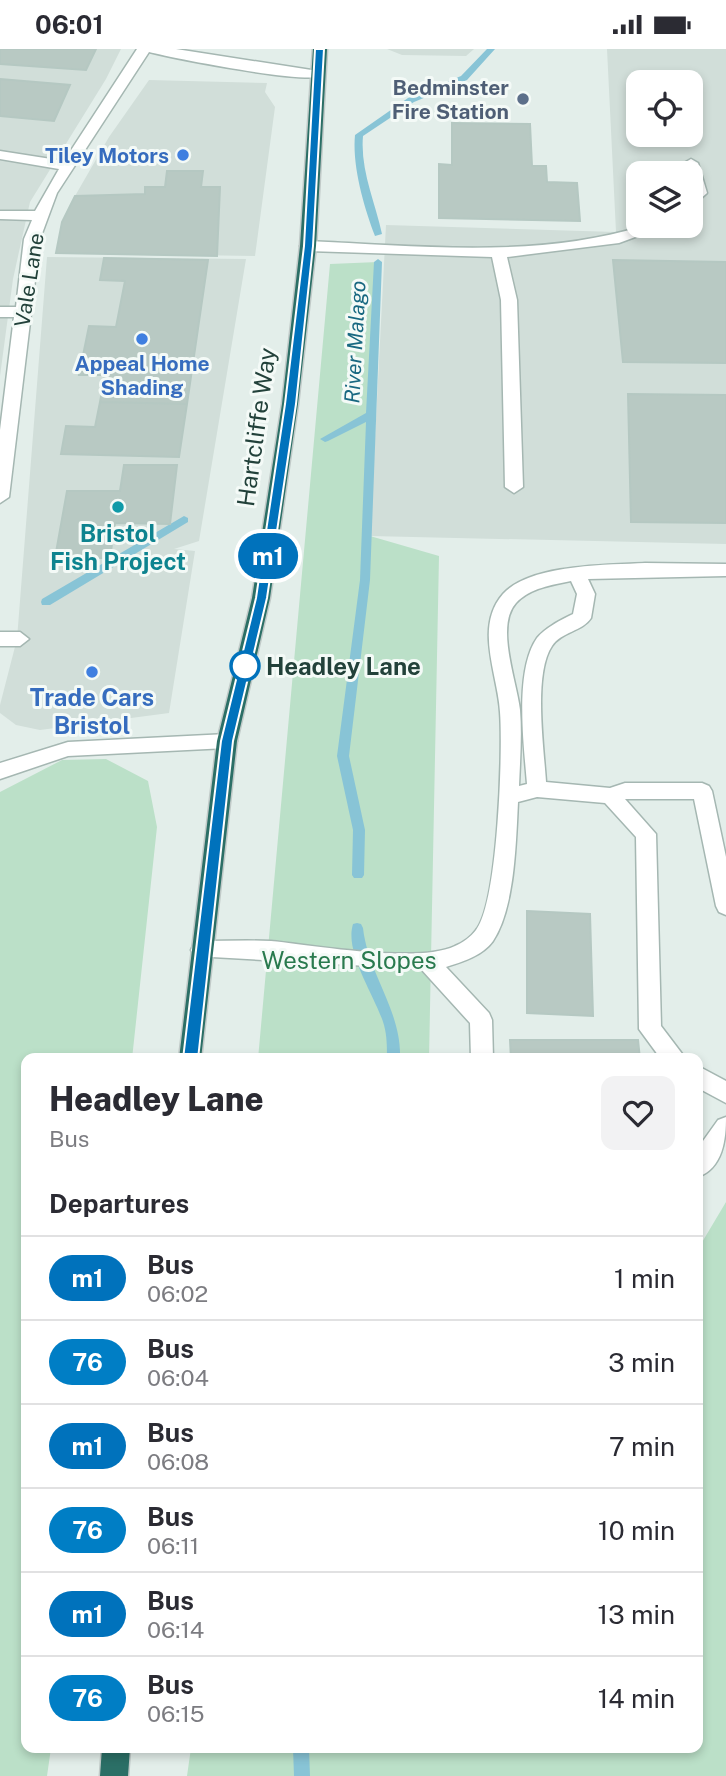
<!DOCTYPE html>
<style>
:root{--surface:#fff;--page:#f2f2f3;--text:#2b2b33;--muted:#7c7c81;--line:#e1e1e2}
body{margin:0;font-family:"Public Sans",sans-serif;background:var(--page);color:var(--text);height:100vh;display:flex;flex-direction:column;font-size:26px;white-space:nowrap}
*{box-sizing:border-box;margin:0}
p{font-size:23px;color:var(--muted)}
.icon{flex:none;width:38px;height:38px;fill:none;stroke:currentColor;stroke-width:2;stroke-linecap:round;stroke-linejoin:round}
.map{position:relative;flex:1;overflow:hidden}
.drawer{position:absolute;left:21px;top:1004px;width:682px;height:700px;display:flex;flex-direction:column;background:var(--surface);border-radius:14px;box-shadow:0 4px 10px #0003}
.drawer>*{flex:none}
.badge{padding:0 14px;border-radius:23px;font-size:24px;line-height:46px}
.controls{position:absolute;left:626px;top:21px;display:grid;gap:14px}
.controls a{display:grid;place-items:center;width:77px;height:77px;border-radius:14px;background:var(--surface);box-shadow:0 4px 10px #0003;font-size:35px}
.map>.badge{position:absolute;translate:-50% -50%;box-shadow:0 0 0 4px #fff}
h2{padding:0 28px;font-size:26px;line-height:63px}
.round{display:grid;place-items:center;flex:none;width:74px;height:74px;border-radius:14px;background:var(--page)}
.headline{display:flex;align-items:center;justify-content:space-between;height:119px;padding:0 28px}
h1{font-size:33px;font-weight:800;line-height:52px}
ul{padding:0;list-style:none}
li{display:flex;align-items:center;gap:21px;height:84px;padding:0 28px;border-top:2px solid var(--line)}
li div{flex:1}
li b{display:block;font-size:26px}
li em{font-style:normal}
li .badge{min-width:77px;font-weight:700;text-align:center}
.status{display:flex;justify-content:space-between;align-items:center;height:49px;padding:0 35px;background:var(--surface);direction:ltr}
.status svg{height:19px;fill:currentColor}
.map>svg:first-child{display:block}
.built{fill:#d1ded9;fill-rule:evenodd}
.green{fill:#bbe0c8}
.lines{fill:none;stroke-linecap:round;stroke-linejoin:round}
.stream{fill:#88c4d6;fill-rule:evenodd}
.building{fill:#b8c9c3;stroke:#b5c8c2;stroke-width:2}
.minor-casing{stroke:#a5b7b2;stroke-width:3}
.highway-casing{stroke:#c1cac8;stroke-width:3}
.minor{fill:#fff;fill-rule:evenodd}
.highway{fill:#2b6f66;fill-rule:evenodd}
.line{fill:#0072bc;stroke:#fff;stroke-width:2}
.service-dot{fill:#5c6f8a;stroke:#f4faf7;stroke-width:2.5}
.shop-dot{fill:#3f7fe0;stroke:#f4faf7;stroke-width:2.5}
.culture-dot{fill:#0f9aa8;stroke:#f4faf7;stroke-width:2.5}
.stop-dot{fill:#fff;stroke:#0072bc;stroke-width:3.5}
.labels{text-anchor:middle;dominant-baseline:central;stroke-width:6;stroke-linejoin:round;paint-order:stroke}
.far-service-label{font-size:21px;font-weight:bold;fill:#4e5e75;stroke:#f4faf7;text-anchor:end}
.far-shop-label{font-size:21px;font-weight:bold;fill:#366cbe;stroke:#f4faf7;text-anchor:end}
.far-street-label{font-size:21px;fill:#22413a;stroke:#f4faf7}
.far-water-label{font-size:21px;font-style:italic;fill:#186881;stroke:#f4faf7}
.street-label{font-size:24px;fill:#22413a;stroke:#f4faf7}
.culture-label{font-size:24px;font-weight:bold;fill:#0d838f;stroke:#f4faf7}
.stop-label{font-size:24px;font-weight:bold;fill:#22413a;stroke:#f4faf7;text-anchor:start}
.shop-label{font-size:24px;font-weight:bold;fill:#366cbe;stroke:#f4faf7}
.park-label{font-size:24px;fill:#297a4e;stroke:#f4faf7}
</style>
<div class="status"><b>06:01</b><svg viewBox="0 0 49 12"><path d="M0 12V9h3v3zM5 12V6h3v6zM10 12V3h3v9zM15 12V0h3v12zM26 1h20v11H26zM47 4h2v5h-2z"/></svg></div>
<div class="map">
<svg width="726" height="1727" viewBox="0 0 726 1727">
<rect width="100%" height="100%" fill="#e3eeea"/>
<!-- built -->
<path class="built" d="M 0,0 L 121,0 L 106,30 L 30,153 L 13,230 L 0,327 Z
M 387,0 L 474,0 L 466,7 L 402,6 Z
M 607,0 L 726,0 L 726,495 L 370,487 L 386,176 L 616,183 ZM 639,33 L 691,33 L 691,86 L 639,86 ZM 639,124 L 691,124 L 691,177 L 639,177 Z
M 149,31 L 267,34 L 265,43 L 275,58 L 255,207 L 56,204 L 62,173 L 75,147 L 109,88 Z
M 47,208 L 246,210 L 199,492 L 174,500 L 195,502 L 169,664 L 40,681 L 16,676 L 0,664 L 0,656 L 17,590 Z"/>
<!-- green -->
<path class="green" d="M 378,213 L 370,487 L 439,507 L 429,1010 L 258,1010 L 330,215 Z
M 106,710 L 148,732 L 157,778 L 132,1010 L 26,1010 L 26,1699 L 51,1699 L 47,1727 L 0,1727 L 0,743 L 62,711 Z
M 726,1153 L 726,1727 L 187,1727 L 191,1699 L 698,1699 L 698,1200 Z"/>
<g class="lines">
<!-- stream -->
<path class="stream" d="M 487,0 L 495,0 L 467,31 L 414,53 L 363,87 C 360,121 375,152 382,185 L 375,187 C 364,158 352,117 355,86 L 408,49 L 461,27 Z
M 378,210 L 382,213 L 370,531 L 349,707 L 365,781 L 364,826 L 362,829 L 354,829 L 352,826 L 353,781 L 337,707 L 360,531 L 366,373 L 328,392 L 325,393 L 320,390 L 366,364 L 374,213 Z
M 184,467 L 188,469 L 188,473 L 50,556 L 42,556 L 41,553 L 42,550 Z
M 357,874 L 361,875 L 363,879 C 368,925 402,962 400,1010 L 387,1010 C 387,998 387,987 384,976 C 376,948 344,904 353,875 Z
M 293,1699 L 309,1699 L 310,1727 L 294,1727 Z"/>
</g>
<!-- building -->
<path class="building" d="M 0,0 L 96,0 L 86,21 L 0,15 Z
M 0,30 L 70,36 L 54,72 L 0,67 Z
M 452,74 L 530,75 L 532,117 L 546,117 L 547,133 L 577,134 L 580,172 L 439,169 L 439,115 L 452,116 Z
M 167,122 L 203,122 L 201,138 L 220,138 L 217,207 L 56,204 L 62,173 L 75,147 L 145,145 L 145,138 L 165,138 Z
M 104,209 L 208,211 L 187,355 L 100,353 L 105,326 L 79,326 L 89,277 L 116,278 L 125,232 L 100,231 Z
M 613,211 L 726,213 L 726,314 L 623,313 Z
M 628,345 L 726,346 L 726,474 L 631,473 Z
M 100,353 L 187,355 L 179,408 L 61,405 L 66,377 L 95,378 Z
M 124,416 L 177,416 L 170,475 L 115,474 L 110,509 L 55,509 L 67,442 L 120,442 Z
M 527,862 L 590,865 L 593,967 L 527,964 Z
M 510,991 L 638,991 L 640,1010 L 511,1010 Z"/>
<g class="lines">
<defs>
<path id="minor" d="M 137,0 L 176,0 L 318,22 L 325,26 C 312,37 173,9 149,3 L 57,144 L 40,190 L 9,448 L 0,454 L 0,381 L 14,268 L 0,268 L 0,258 L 16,258 L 24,190 L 32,171 L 0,170 L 0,162 L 35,162 L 59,120 L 0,110 L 0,102 L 64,112 Z
M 691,110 L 698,114 L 707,144 L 691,158 L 691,124 L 687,124 L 684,114 Z
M 643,177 L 665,177 L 619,194 L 507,208 L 517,251 L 523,438 L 514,444 L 505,438 L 501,251 L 492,208 L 308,202 L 300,197 L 308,192 C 419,197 536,210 643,177 Z
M 645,514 L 726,515 L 726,527 L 588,530 L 595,545 L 591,569 C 583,582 561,583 552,597 C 533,625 544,700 546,733 L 610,739 L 625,734 L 702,734 L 709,737 L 712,742 L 726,808 L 726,866 L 719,863 L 716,857 L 694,750 L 625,750 L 656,785 L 661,977 L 686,1010 L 661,1010 L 639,980 L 636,788 L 605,754 L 537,748 L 518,753 C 516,792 515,859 493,892 C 482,907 462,913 446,918 L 489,964 L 492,971 L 493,1010 L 471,1010 L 470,974 L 421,920 L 194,907 L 191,901 L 194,895 L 202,892 C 225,892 248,891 271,892 C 314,896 417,915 455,897 C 462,894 471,888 476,881 C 498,854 503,702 500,663 C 498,626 474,578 503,545 C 530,515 607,516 645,514 ZM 571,532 L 577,545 L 573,565 C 561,571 546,578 537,589 C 514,622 524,697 527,735 L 519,737 C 520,712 522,686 520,661 C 517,633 495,577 516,554 C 530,539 552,536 571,532 Z
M 0,583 L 20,583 L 29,590 L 20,597 L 0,597 Z
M 227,685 L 237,692 L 227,699 L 68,707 L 0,730 L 0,714 L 68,693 Z
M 698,1017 L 726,1032 L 726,1054 L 698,1039 Z
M 726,1068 C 726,1090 723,1119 698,1128 L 698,1099 L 718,1071 Z"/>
<path id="highway" d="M 313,0 L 327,0 L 316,197 L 298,355 L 270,549 L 237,692 L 201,1010 L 179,1010 L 217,692 L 252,549 L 282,355 L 300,197 Z
M 102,1699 L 130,1699 L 128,1727 L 100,1727 Z"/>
</defs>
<!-- minor casing -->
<use href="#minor" class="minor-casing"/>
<!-- highway casing -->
<use href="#highway" class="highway-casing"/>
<!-- minor -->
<use href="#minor" class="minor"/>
<!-- highway -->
<use href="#highway" class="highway"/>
</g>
<!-- line -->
<path class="line" d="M 315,0 L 324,0 L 313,197 L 296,355 L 267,549 L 233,692 L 198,1010 L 190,1016 L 183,1010 L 221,692 L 256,549 L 285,355 L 304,197 Z"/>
<!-- markers -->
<circle class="service-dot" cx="523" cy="50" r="7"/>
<g class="shop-dot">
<circle cx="183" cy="106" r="7"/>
<circle cx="142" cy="290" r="7"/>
<circle cx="92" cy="623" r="7"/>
</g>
<circle class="culture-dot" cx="118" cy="458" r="7"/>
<circle class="stop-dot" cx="245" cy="617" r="14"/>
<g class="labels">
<!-- far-service labels -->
<g class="far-service-label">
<text x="509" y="38">Bedminster<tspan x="509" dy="24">Fire Station</tspan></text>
</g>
<!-- far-shop labels -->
<g class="far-shop-label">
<text x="169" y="106">Tiley Motors</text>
<text x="142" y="314" text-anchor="middle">Appeal Home<tspan x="142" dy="24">Shading</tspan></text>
</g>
<!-- far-street labels -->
<g class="far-street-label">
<text transform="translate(29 231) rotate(-81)">Vale Lane</text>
</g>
<!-- far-water labels -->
<g class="far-water-label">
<text transform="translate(355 293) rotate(-87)">River Malago</text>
</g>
<!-- street labels -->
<g class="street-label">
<text transform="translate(256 378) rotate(-82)">Hartcliffe Way</text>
</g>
<!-- culture labels -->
<g class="culture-label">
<text x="118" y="484">Bristol<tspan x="118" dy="28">Fish Project</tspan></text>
</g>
<!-- stop labels -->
<g class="stop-label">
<text x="266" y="617">Headley Lane</text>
</g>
<!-- shop labels -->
<g class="shop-label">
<text x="92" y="648">Trade Cars<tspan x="92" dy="28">Bristol</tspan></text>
</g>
<!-- park labels -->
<g class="park-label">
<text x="349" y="911">Western Slopes</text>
</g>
</g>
</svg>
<div class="controls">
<a><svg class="icon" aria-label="locate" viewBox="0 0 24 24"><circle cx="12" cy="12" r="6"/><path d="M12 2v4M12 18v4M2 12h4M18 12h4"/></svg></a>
<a><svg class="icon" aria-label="layers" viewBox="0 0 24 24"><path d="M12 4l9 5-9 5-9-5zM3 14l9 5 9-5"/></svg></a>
</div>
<b class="badge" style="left:268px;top:507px;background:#0072bc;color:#fff">m1</b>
<section class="drawer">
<div class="headline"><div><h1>Headley Lane</h1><p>Bus</p></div><a class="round"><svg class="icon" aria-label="heart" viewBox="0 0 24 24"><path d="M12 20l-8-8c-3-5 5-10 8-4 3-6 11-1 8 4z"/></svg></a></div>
<h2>Departures</h2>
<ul>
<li><span class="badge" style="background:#0072bc;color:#fff">m1</span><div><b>Bus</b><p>06:02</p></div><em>1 min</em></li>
<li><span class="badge" style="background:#007ec5;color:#fff">76</span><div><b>Bus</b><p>06:04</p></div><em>3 min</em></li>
<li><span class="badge" style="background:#0072bc;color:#fff">m1</span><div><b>Bus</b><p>06:08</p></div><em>7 min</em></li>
<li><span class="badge" style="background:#007ec5;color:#fff">76</span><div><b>Bus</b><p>06:11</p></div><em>10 min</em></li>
<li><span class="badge" style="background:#0072bc;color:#fff">m1</span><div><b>Bus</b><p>06:14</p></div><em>13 min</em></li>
<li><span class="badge" style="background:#007ec5;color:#fff">76</span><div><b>Bus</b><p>06:15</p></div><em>14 min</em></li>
</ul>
</section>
</div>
